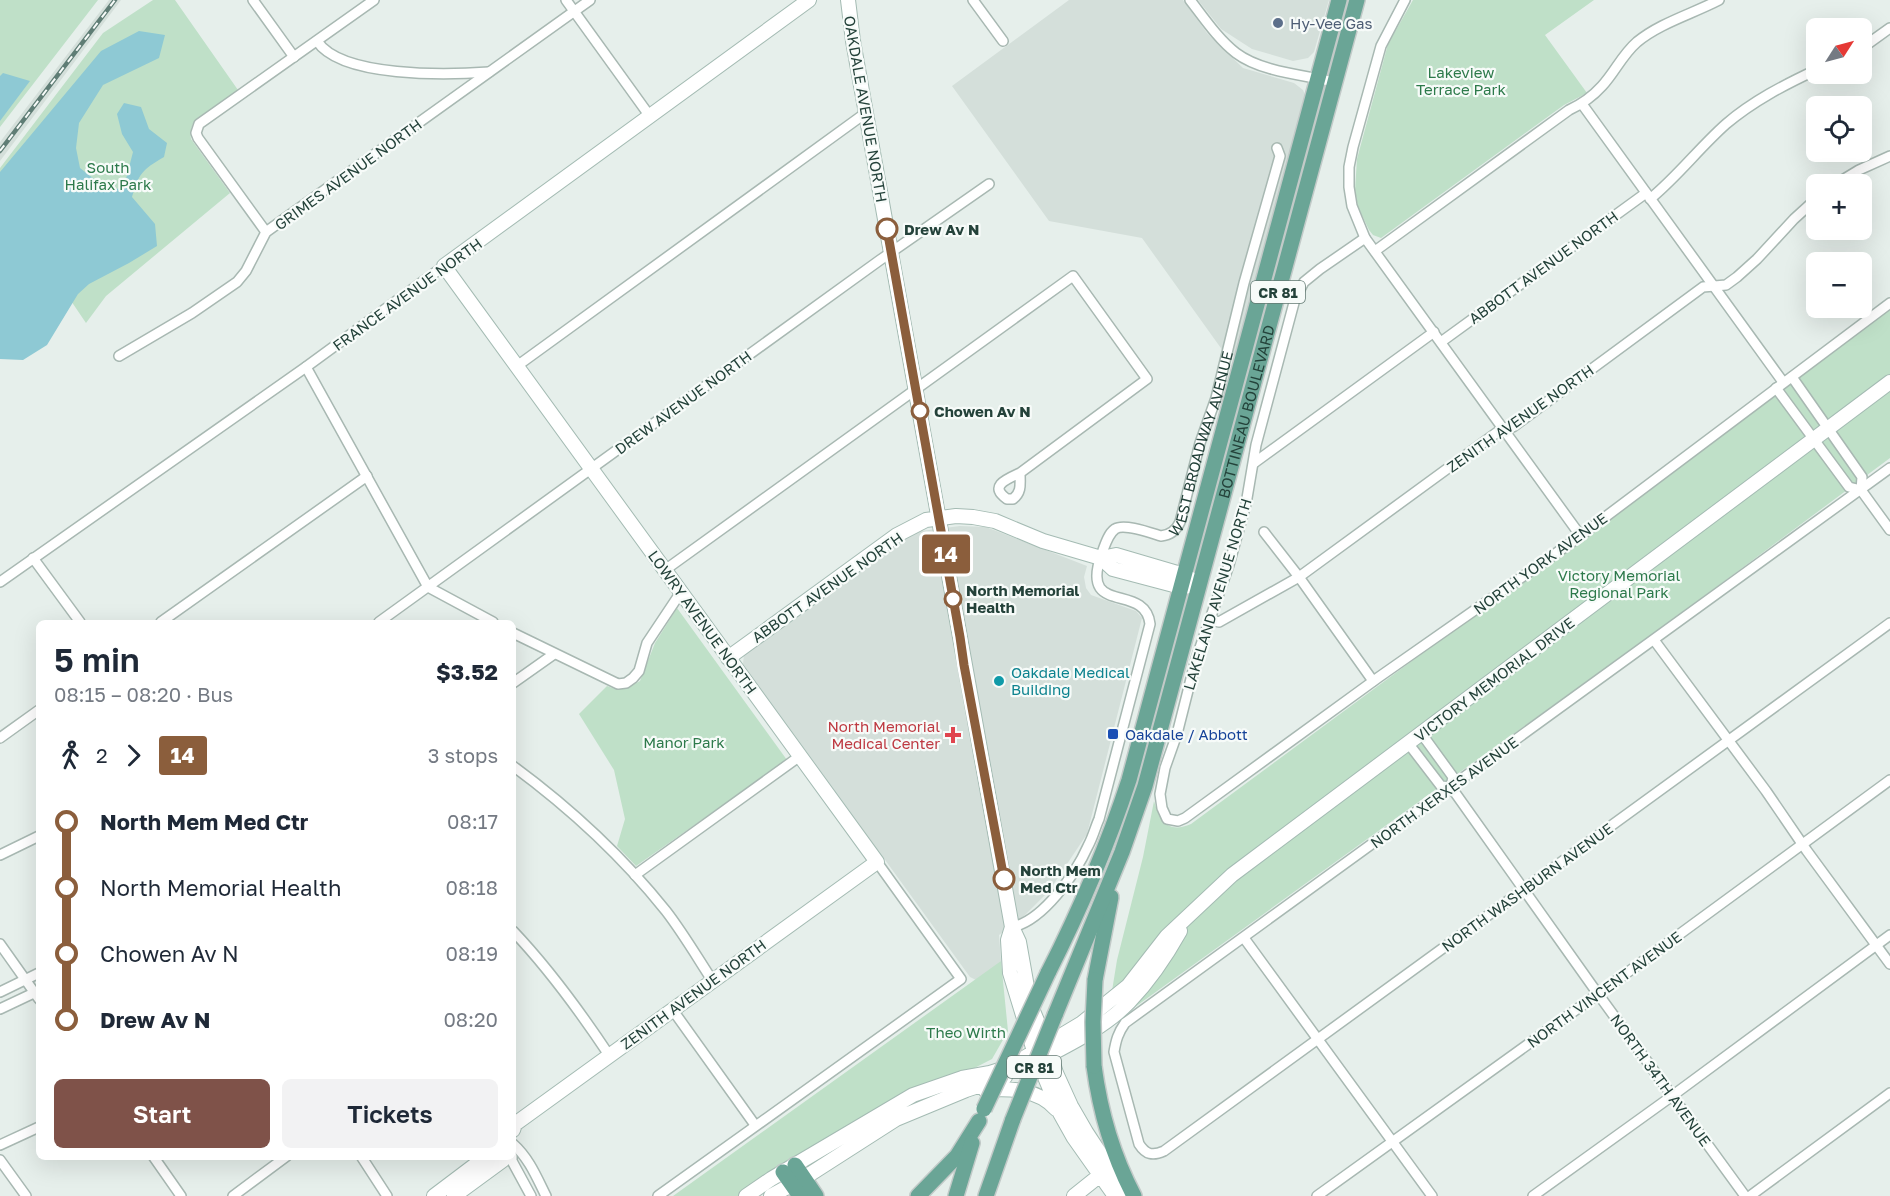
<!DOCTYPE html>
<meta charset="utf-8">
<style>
:root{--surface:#fff;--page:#f2f2f3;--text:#1f2937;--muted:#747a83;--accent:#7f5249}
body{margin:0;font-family:"Golos Text",sans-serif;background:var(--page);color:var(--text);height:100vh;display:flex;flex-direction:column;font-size:22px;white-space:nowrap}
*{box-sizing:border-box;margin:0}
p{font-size:20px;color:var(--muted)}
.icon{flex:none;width:33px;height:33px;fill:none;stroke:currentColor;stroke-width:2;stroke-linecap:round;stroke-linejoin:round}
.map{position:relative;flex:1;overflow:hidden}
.details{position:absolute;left:36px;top:620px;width:480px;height:540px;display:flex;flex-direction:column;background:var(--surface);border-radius:9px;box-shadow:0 6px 24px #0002}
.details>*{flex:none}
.badge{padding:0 12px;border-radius:4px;font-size:21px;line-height:39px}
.needle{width:39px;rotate:54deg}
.buttons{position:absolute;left:1806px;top:18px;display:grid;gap:12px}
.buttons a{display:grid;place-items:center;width:66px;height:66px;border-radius:9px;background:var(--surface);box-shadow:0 6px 24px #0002;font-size:30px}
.map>.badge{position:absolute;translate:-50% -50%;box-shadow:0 0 0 3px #fff}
.legs{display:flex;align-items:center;gap:9px;height:66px;padding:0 18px;font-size:20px}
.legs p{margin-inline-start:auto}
.headline{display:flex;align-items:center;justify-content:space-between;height:102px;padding:0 18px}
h1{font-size:33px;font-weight:600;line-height:45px}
.primary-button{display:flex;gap:12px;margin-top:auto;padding:12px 18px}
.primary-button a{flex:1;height:69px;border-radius:9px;background:var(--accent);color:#fff;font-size:24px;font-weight:600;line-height:69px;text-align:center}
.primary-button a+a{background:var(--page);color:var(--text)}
ul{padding:0 18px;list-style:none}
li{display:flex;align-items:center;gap:21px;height:66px;font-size:22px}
li i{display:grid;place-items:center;width:9px;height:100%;margin:0 8px;background:currentColor}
li i::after{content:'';width:15px;height:15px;margin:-8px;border:4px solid;border-radius:50%;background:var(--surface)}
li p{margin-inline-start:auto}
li:first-child i{background:linear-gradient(#0000 50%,currentColor 0)}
li:last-child i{background:linear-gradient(currentColor 50%,#0000 0)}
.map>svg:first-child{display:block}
.built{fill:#d4dfda}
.green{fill:#bfe0c8}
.water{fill:#8ec9d4}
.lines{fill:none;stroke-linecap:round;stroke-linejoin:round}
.street-casing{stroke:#a8b8b2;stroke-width:12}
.secondary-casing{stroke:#a4bbb3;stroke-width:16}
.primary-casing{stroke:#c2cac8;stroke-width:18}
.street{stroke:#fff;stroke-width:9}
.secondary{stroke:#fff;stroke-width:14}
.primary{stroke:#6aa596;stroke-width:15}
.rail-casing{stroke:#5f7d75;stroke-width:4.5}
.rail{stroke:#f7fbf9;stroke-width:2;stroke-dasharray:7;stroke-linecap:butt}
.primary-bridge-casing{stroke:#c2cac8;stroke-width:18;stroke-linecap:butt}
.primary-bridge{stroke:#6aa596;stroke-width:15}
.line-1-casing{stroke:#fff;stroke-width:14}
.line-1{stroke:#8b5e3c;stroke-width:9}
.service-dot{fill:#5c6f8a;stroke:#f7fbf9;stroke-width:2}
.stop-1-dot{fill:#fff;stroke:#8b5e3c;stroke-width:3}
.culture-dot{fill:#0f9aa8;stroke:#f7fbf9;stroke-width:2}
.transit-dot{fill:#1a4fb4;stroke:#f7fbf9;stroke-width:2}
.health-dot{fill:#e0444e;stroke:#f7fbf9;stroke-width:2}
.labels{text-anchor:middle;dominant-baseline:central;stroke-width:4.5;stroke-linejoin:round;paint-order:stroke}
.shield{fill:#f7fbf9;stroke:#637a73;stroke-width:1.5}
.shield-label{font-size:14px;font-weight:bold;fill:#24423a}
.service-label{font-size:15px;fill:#4e5e75;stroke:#f7fbf9;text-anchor:start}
.park-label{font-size:15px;fill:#2d7a4b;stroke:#f7fbf9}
.street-label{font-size:15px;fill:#24423a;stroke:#f7fbf9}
.stop-label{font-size:15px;font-weight:bold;fill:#24423a;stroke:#f7fbf9;text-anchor:start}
.culture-label{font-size:15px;fill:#0d838f;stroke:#f7fbf9;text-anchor:start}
.health-label{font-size:15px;fill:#be3a42;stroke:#f7fbf9;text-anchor:end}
.transit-label{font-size:15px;fill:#164399;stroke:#f7fbf9;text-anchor:start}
</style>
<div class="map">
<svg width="1890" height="1196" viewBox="0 0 1890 1196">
<rect width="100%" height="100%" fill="#e6efeb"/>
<!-- built -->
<path class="built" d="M 109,0 L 121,0 L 0,161 L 0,142 Z
M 1069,0 L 1183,0 L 1207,33 L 1243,68 L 1294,83 L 1303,90 L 1306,97 L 1238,357 L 1223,351 L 1142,238 L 1049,221 L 952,86 Z
M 1198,0 L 1329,0 L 1314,52 L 1308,58 L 1293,61 L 1252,49 L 1221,29 Z
M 960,526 L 986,527 L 1087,566 L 1084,577 L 1086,588 L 1091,595 L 1136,611 L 1142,618 L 1087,834 L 1049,891 L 1024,916 L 999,935 L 1001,961 L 991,973 L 976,980 L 970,977 L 743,664 L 744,654 L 902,541 L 921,531 Z"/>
<!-- green -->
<path class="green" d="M 0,0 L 98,0 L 0,127 Z
M 153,0 L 175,0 L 238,90 L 195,120 C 191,127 190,132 191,139 L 230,193 L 106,296 L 86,323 L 0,196 L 0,168 L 103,33 Z
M 1413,0 L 1594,0 L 1545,35 L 1587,93 L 1564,105 L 1381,238 L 1373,235 L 1369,230 L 1358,207 L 1355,190 L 1357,159 L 1388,44 Z
M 1890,308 L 1890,458 L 1652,635 L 1453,777 L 1106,1028 L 1117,960 L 1143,857 L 1154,801 C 1160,821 1168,834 1191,824 Z
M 677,608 L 787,760 L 636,866 L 617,846 L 625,819 L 614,770 L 579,714 L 607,686 L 615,689 L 627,688 L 640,681 L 655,643 Z
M 1001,961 L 1008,1031 L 992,1059 L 774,1171 L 746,1196 L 673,1196 Z"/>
<!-- water -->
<path class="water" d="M 139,31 L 165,35 L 159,58 L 103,85 L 79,123 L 76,148 L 80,168 L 99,183 L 118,189 L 126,179 L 133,152 L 122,134 L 117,114 L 124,103 L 141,107 L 149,129 L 167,143 L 164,157 C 142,170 139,173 132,197 L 155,224 L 157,246 L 129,263 L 89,284 L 78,294 L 47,345 L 23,360 L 0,359 L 0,172 L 101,51 Z
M 3,73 L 30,81 L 0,121 L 0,76 Z"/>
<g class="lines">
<defs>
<g id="street">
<path d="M 253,0 L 294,57"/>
<path d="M 566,0 L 649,115"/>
<path d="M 973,0 L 1003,41"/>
<path d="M 1190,0 C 1204,18 1218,39 1236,53 C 1261,72 1304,75 1335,82"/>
<path d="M 1405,0 L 1381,46 L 1353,147 L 1349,167 L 1349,187 L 1352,206 L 1365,238 L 1580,535"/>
<path d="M 317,41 C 341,78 448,75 489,72"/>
<path d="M 1862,48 L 1890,28"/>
<path d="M 1582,104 L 1783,382"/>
<path d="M 1836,184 L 1859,170 L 1890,156"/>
<path d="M 1650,199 C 1678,176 1699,148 1726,124 C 1753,101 1784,85 1816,70"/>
<path d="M 266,232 L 198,138 L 196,133 L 199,124 L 374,0"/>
<path d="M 1365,238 L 1320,269 L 1304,282 L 1295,299 L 1256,445 L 1246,504 L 1229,565 L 1196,659 L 1177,734 L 1165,768 L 1160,794 L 1162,808 L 1167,819 L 1178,821 L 1185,818 L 1379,677 L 1572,542 L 1890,303"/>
<path d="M 1375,251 L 1569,110 C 1582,104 1593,96 1602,86 C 1615,72 1622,55 1637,42 C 1660,23 1692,14 1719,0"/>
<path d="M 1441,342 L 1646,193"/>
<path d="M 119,356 L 192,313 L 237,282 L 246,271 L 266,232 L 590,0"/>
<path d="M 517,366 L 867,112"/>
<path d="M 306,367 L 428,587 L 493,622"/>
<path d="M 1792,377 L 1862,477 L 1861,490"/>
<path d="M 1776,388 L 1849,487 L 1861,490 L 1890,530"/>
<path d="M 1254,463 L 1434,332"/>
<path d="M 1890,468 L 1125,1023 C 1118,1033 1116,1040 1114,1052 L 1139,1144 C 1146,1155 1153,1156 1164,1151 L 1890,623"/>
<path d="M 1264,532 L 1299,577 L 1373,681"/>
<path d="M 33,558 L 80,622"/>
<path d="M 665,570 L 1073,276 L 1147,379 L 1020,473 C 1007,479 988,486 1007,499 L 1013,499 C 1022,492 1020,484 1020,473"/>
<path d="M 0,582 L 306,367 L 444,266"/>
<path d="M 1210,620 L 1219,622 L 1299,577 L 1503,428 L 1513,427 L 1703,287 L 1726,285 L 1737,277 L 1757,259 L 1794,219 L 1816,199"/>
<path d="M 161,622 L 367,476"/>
<path d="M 379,622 L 880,260 L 989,184"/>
<path d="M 513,633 L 618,684 L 626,683 L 633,678 L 639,671 L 647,643 L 681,592"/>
<path d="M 1654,640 L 1766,791 L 1807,851 L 1890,964"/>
<path d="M 513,683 L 554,654"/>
<path d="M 1421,733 L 1453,777 L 1451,787 L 1593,987 L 1745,1196"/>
<path d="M 0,738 L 39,710"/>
<path d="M 1408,743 L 1441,786 L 1451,787"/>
<path d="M 513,766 C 570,808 622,856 666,911 C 683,933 697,957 712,980"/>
<path d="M 0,855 L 39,836"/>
<path d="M 635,875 L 800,756"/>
<path id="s1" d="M 1012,927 C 1043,921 1076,873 1088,846 C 1093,837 1095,828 1099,819 L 1150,624 C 1145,581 1078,618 1102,553 C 1105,545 1108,534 1115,529 C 1124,523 1151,533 1161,536 C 1170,535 1176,531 1180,522 L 1200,443 L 1216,398 L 1244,283 L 1280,156 L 1277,148"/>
<path d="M 513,931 C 550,970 579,1010 609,1055"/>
<path d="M 1244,938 L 1432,1196"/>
<path d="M 0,944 L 39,999"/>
<path d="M 0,992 L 39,973"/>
<path d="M 0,1009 L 38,991"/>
<path d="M 672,1009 L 755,1125"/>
<path d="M 513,1144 C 529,1158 537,1178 546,1196"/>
<path d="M 0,1145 L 39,1127"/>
<path d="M 153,1156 L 181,1196"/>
<path d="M 361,1156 L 387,1196"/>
<path d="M 512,1156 L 512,1161 L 531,1196"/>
<path d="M 0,1160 L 26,1196"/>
<path d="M 233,1196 L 287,1156"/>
<path d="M 658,1196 L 961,979 L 877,862"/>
<path d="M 1317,1196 L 1598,994 L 1890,780"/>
<path d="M 1533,1196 L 1672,1096 L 1890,935"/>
<path d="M 1750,1196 L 1890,1093"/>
</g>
<path id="secondary" d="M 848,0 L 853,41 L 1012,927 L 1019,942 L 1030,1004 L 1047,1044 L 1056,1073 L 1071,1106 L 1086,1132 L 1128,1196
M 1101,558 L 1116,555 L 1184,575 L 1193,580
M 728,658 L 897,535 L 926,520 L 956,516 L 973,517 L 995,521 L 1043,541 L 1101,558 L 1113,569 L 1181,587 L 1199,585
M 1012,927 L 1008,940 L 1010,973 L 1034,1051 L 1060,1113 L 1074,1138 L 1115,1196
M 1043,1058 C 1072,1043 1106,1026 1129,1002 C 1149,981 1166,956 1180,931
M 985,1090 C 1011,1088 1038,1089 1056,1109
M 513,1130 L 515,1124 L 877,862 L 444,266 L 809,0
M 434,1196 L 487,1156
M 454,1196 L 503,1160 L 504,1156
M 746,1196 L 771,1179 L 913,1095 L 962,1078 L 990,1073 L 1009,1067 L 1082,1023 L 1128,986 L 1167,936 L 1232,875 L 1890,382
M 771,1196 L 804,1178 L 896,1119 L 966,1090 L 1005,1077
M 1074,1196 L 1099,1176 L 1100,1168"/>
<g id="primary">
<path d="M 1048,973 C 1080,910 1107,847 1129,780 L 1339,0"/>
<path d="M 1095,980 L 1111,897"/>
<path id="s2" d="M 1055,1015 L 1122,852 L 1145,786 L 1357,0"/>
<path d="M 1094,1066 C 1100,1111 1113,1156 1134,1196"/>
<path d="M 795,1165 L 816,1196"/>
<path d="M 783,1172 L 800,1196"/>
<path d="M 918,1196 L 957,1156 L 979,1121"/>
<path d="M 956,1196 L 972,1143"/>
<path d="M 986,1196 L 1013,1119"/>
</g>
</defs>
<!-- street casing -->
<use href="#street" class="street-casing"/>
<!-- secondary casing -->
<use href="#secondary" class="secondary-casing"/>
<!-- primary casing -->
<use href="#primary" class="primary-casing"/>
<!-- street -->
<use href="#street" class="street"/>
<!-- secondary -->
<use href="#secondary" class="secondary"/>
<!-- primary -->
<use href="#primary" class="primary"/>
<defs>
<path id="rail" d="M 0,151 L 115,0"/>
</defs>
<!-- rail casing -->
<use href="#rail" class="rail-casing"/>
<!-- rail -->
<use href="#rail" class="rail"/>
<defs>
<path id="primary-bridge" d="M 1094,1066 L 1093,1022 L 1095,980
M 984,1109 L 1048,973
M 1013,1119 L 1055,1015"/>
</defs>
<!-- primary-bridge casing -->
<use href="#primary-bridge" class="primary-bridge-casing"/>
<!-- primary-bridge -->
<use href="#primary-bridge" class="primary-bridge"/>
</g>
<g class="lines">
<defs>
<path id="line-1" d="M 887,229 L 960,637 L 964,665 L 1004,879"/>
</defs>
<!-- line-1 casing -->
<use href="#line-1" class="line-1-casing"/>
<!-- line-1 -->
<use href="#line-1" class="line-1"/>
</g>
<!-- markers -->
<circle class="service-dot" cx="1278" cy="23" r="6"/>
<g class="stop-1-dot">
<circle cx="887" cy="229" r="10"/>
<circle cx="920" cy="411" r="8"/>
<circle cx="953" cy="599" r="8"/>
<circle cx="1004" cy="879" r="10"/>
</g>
<circle class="culture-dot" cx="999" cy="681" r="6"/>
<rect class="transit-dot" x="1107" y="728" width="12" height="12" rx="3"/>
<path class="health-dot" d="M950 726h6v6h6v6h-6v6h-6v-6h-6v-6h6z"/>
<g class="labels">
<!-- shield labels -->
<g class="shield">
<rect x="1251" y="281" width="54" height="22" rx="4.5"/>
<rect x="1007" y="1056" width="54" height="22" rx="4.5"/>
</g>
<g class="shield-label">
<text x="1278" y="292">CR 81</text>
<text x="1034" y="1067">CR 81</text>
</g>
<!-- service labels -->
<g class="service-label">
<text x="1290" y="23">Hy-Vee Gas</text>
</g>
<!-- park labels -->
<g class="park-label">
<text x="1461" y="72">Lakeview<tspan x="1461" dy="17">Terrace Park</tspan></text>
<text x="108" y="167">South<tspan x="108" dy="17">Halifax Park</tspan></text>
<text x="1619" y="575">Victory Memorial<tspan x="1619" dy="17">Regional Park</tspan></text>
<text x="684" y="742">Manor Park</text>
<text x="966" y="1032">Theo Wirth</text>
</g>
<!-- street labels -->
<g class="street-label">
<text transform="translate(866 109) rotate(80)">OAKDALE AVENUE NORTH</text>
<text transform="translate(348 174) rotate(-36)">GRIMES AVENUE NORTH</text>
<text transform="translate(1543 267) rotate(-36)">ABBOTT AVENUE NORTH</text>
<text transform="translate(407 294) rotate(-36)">FRANCE AVENUE NORTH</text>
<text transform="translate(683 402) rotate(-36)">DREW AVENUE NORTH</text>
<text stroke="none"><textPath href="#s2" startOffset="634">BOTTINEAU BOULEVARD</textPath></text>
<text transform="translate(1520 418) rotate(-35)">ZENITH AVENUE NORTH</text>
<text stroke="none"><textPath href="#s1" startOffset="628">WEST BROADWAY AVENUE</textPath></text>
<text transform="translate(1540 563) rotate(-36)">NORTH YORK AVENUE</text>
<text transform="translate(827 587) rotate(-35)">ABBOTT AVENUE NORTH</text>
<text transform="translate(1217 594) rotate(-73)">LAKELAND AVENUE NORTH</text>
<text transform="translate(703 622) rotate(54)">LOWRY AVENUE NORTH</text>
<text transform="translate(1494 679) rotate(-37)">VICTORY MEMORIAL DRIVE</text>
<text transform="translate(1444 792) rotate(-36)">NORTH XERXES AVENUE</text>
<text transform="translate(1527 887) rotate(-36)">NORTH WASHBURN AVENUE</text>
<text transform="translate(1604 989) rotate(-36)">NORTH VINCENT AVENUE</text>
<text transform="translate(693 994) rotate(-36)">ZENITH AVENUE NORTH</text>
<text transform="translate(1661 1080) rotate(54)">NORTH 34TH AVENUE</text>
</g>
<!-- stop labels -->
<g class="stop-label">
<text x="904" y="229">Drew Av N</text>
<text x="934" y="411">Chowen Av N</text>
<text x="966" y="590">North Memorial<tspan x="966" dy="17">Health</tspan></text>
<text x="1020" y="870">North Mem<tspan x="1020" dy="17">Med Ctr</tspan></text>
</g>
<!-- culture labels -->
<g class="culture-label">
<text x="1011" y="672">Oakdale Medical<tspan x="1011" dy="17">Building</tspan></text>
</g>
<!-- health labels -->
<g class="health-label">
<text x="940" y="726">North Memorial<tspan x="940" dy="17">Medical Center</tspan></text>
</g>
<!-- transit labels -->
<g class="transit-label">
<text x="1125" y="734">Oakdale / Abbott</text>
</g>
</g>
</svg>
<div class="buttons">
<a><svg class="needle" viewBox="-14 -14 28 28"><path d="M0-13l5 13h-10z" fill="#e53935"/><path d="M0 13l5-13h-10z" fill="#747a83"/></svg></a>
<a><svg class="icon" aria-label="locate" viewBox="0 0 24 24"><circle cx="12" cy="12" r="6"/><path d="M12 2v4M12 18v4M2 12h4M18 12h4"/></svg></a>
<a>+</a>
<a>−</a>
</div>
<b class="badge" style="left:946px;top:554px;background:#8b5e3c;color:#fff">14</b>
<section class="details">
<div class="headline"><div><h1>5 min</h1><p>08:15 – 08:20 · Bus</p></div><b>$3.52</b></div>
<div class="legs"><svg class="icon" aria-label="walk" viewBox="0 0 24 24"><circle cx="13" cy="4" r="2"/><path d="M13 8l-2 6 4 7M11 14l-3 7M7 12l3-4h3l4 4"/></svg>2<svg class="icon" aria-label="forward" viewBox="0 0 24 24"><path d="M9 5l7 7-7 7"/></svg><b class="badge" style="background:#8b5e3c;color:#fff">14</b><p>3 stops</p></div>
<ul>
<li><i style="color:#8b5e3c"></i><b>North Mem Med Ctr</b><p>08:17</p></li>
<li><i style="color:#8b5e3c"></i><span>North Memorial Health</span><p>08:18</p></li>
<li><i style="color:#8b5e3c"></i><span>Chowen Av N</span><p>08:19</p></li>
<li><i style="color:#8b5e3c"></i><b>Drew Av N</b><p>08:20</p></li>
</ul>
<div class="primary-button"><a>Start</a><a>Tickets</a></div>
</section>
</div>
